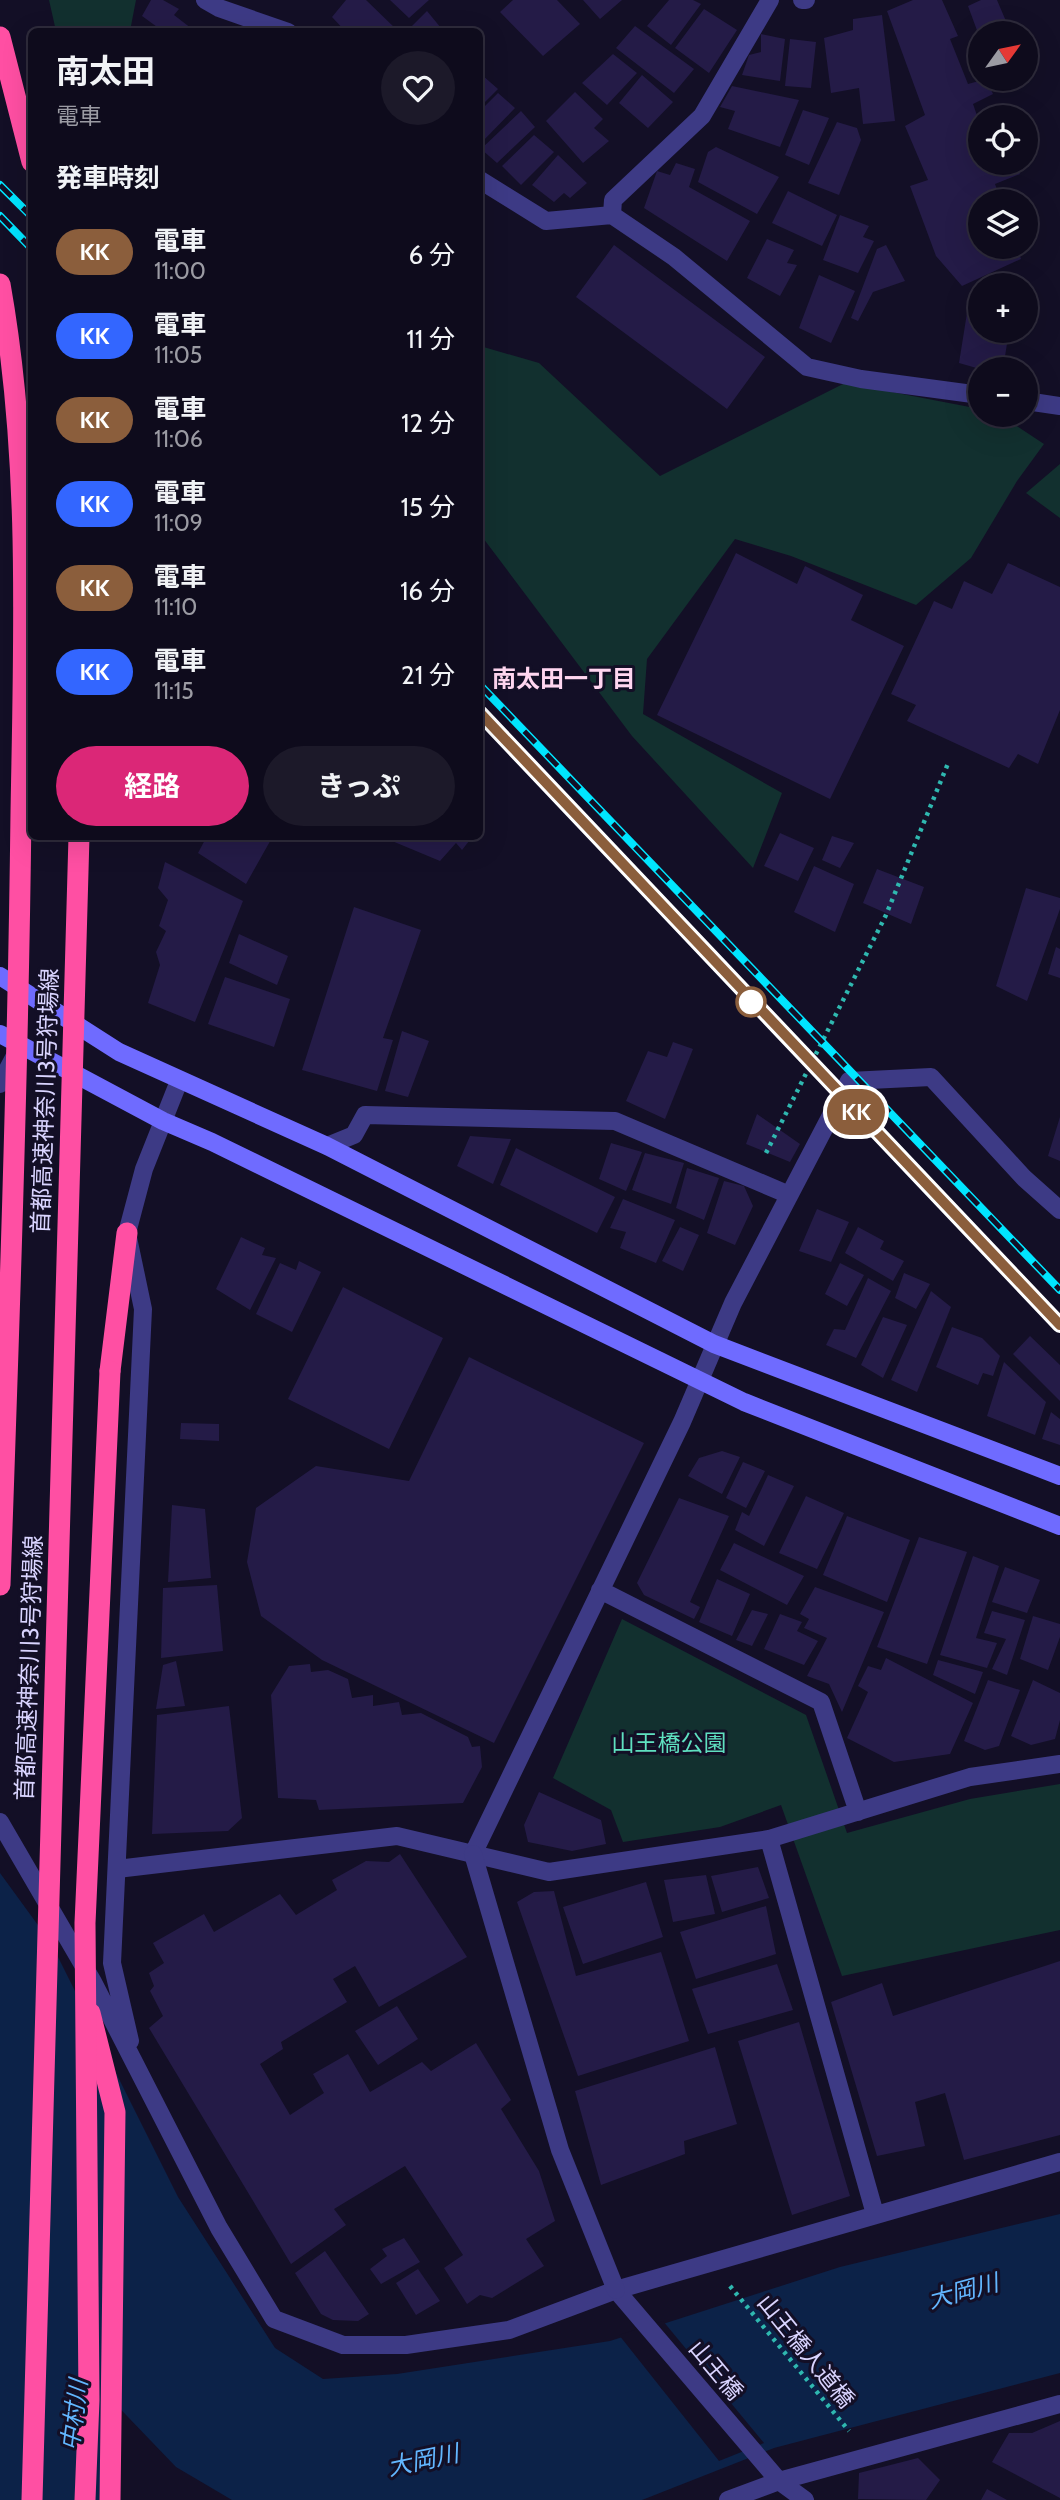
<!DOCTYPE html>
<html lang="ja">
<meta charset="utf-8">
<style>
:root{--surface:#0e0b1c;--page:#1c1929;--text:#f1f3f6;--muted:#9b9ba3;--line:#2e2b3b;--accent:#db2777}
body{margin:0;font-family:Cabin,"Noto Sans JP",sans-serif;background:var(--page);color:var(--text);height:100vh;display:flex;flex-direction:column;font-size:26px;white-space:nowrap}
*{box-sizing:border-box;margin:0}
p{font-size:23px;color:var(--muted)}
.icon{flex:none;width:38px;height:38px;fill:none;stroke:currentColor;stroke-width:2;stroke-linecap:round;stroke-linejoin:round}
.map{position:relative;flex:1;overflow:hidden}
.panel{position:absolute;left:28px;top:28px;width:455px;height:812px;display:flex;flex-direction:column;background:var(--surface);border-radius:10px;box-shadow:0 7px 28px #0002,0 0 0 2px var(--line)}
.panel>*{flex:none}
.badge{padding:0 14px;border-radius:23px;font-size:24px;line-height:46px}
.needle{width:46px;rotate:57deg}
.buttons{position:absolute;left:968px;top:21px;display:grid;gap:14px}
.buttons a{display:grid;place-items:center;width:70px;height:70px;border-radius:50%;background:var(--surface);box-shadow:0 7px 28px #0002,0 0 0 2px var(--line);font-size:35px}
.map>.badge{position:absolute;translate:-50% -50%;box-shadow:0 0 0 4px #fff}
h2{padding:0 28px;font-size:26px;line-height:63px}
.round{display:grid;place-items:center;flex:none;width:74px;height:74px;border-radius:37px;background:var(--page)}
.head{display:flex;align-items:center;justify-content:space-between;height:119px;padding:0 28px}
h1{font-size:33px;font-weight:700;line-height:52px}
.action{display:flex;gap:14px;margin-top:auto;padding:14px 28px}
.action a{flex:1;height:80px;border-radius:42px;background:var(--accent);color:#fff;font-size:28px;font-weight:700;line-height:80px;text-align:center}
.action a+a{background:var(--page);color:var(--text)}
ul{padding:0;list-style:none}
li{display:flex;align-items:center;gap:21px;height:84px;padding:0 28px}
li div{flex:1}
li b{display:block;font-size:26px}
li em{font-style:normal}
li .badge{min-width:77px;font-weight:700;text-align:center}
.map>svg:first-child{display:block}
.green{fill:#12302f}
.water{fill:#0c2248}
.pier{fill:#130f26}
.building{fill:#241b47}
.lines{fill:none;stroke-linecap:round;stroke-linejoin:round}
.path{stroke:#2fb8b0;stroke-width:4.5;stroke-dasharray:3.5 5;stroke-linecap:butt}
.pedestrian{stroke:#3d3a85;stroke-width:18}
.minor{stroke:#3d3a85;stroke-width:18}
.tertiary{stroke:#3d3a85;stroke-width:18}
.secondary{stroke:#6f6bff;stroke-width:18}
.motorway{stroke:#ff4fa3;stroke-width:21}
.rail-casing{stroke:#00e5ff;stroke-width:8}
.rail{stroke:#130f26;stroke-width:5;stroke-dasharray:16;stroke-linecap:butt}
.motorway-bridge{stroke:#ff4fa3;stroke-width:21}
.line-casing{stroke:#fff;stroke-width:16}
.line{stroke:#8b5e3c;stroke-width:10}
.stop-dot{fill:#fff;stroke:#8b5e3c;stroke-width:3.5}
.labels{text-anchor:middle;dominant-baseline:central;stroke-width:6;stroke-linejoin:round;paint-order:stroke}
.street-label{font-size:23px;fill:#d9d4ff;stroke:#130f26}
.park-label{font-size:23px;fill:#5fe0c0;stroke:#130f26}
.neighbourhood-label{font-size:24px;font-weight:bold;fill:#ffd6f0;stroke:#130f26}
.water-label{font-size:24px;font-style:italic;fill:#62b6ff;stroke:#130f26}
</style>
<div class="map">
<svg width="1060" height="2500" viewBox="0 0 1060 2500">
<rect width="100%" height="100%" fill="#130f26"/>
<!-- green -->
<path class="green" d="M 49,0 L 136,0 L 130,31 L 56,31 Z
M 480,346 L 539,363 L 660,476 L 845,383 L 980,409 L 980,415 L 1000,415 L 1044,444 L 1017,481 L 971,558 L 916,605 L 791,556 L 735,539 L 647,659 L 643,714 L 782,793 L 753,868 L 632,736 L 480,534 Z
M 1060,464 L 1060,518 L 1026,493 Z
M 622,1619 L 806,1715 L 847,1833 L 970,1799 L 1060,1784 L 1060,1930 L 842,1976 L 781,1805 L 720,1827 L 623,1842 L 611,1810 L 553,1778 Z"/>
<!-- water -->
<path class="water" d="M 0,1873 L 51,1943 L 178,2197 L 275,2348 L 323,2379 L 397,2374 L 610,2341 L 840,2267 L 1060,2214 L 1060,2373 L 774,2448 L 642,2500 L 232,2500 L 176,2467 L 104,2392 L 99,2500 L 0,2500 Z"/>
<!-- pier -->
<path class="pier" d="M 663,2321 L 764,2443 L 719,2461 L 619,2335 Z"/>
<!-- building -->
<path class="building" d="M 151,0 L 163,0 L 179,9 L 174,15 L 196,32 L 164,32 L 142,16 Z
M 346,0 L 366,0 L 397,30 L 346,32 L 332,17 Z
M 390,0 L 429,0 L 409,18 Z
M 513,0 L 557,0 L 580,24 L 543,56 L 500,12 Z
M 583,0 L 622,0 L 600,19 Z
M 669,0 L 693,0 L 701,4 L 671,45 L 647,26 Z
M 913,0 L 942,0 L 958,36 L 950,39 L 968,84 L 986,79 L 993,94 L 973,104 L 980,124 L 980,163 L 1016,163 L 1020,174 L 995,184 L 1001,201 L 980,201 L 980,247 L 1017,247 L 1021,259 L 962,286 L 936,256 L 910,186 L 928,180 L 905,126 L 925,115 L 887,11 Z
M 981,0 L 997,0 L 1011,33 L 978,33 L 968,6 Z
M 704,9 L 737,30 L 709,73 L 675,48 Z
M 427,11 L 441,28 L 437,32 L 406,32 Z
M 882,15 L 895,121 L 863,124 L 859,88 L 831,93 L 824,38 L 853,30 L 853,19 Z
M 635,26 L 694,69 L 674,93 L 616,48 Z
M 761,34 L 785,39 L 780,81 L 742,75 L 749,55 L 761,52 Z
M 790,39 L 816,42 L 811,88 L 785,86 Z
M 613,54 L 637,73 L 607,105 L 582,83 Z
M 482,75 L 498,89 L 480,107 L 480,78 Z
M 642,75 L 673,102 L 648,128 L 619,103 Z
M 732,86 L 799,100 L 780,147 L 728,129 L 735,111 L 720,107 Z
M 575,92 L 603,119 L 594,128 L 609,141 L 583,163 L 546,121 Z
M 498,93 L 515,108 L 480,144 L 480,111 Z
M 803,110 L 829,118 L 809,165 L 785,155 Z
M 521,111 L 535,127 L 497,163 L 481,149 Z
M 837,122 L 857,128 L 861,140 L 839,195 L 808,183 Z
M 534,135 L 554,152 L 521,185 L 502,166 Z
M 716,147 L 779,177 L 757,214 L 698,182 L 708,152 Z
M 558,155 L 587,183 L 570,198 L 564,193 L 554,202 L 532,185 Z
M 676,163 L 695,169 L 689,187 L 750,221 L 727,261 L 644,208 L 657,171 L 670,175 Z
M 788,191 L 837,215 L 822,246 L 772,223 Z
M 840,215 L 869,226 L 863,237 L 874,241 L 858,273 L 823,260 Z
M 767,239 L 794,250 L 787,263 L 797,265 L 780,296 L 747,278 Z
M 614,245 L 765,357 L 727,409 L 576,297 Z
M 886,245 L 905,281 L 873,292 L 858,321 L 851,318 L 877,249 Z
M 819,275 L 855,291 L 831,343 L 799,328 Z
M 967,313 L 980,314 L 980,331 L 1009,331 L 1003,369 L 980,369 L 959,363 Z
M 736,553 L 797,584 L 805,566 L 863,595 L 851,620 L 904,646 L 830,799 L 657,715 Z
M 1008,563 L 1060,587 L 1060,710 L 1038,764 L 1018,754 L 1009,768 L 907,721 L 916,705 L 891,694 L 934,601 L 952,609 L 964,581 L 992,594 Z
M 780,833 L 814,848 L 798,881 L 764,866 Z
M 207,836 L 273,836 L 246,884 L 198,853 Z
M 380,836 L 473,836 L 462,850 L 456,843 L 440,861 Z
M 832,836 L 854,843 L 840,868 L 822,860 Z
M 165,862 L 243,901 L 195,1022 L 148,1003 L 160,965 L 156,952 L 166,931 L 159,926 L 168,900 L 158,888 Z
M 814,866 L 854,884 L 835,932 L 794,912 Z
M 877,869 L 924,887 L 911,924 L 863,903 Z
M 1026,888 L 1060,898 L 1060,909 L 1027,1001 L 996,986 Z
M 354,907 L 421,930 L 383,1038 L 393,1040 L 377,1091 L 302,1070 Z
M 239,934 L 288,956 L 277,985 L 229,963 Z
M 1056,947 L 1060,949 L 1060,978 L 1048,974 Z
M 225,977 L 290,999 L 274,1047 L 208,1024 Z
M 402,1031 L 429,1041 L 408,1097 L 385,1091 Z
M 673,1042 L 693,1049 L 665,1119 L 626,1101 L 648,1051 L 667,1057 Z
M 757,1114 L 800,1144 L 790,1162 L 746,1144 Z
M 1060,1117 L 1060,1161 L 1048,1156 Z
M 470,1136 L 511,1139 L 493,1184 L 457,1166 Z
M 611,1143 L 642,1152 L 626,1191 L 599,1179 Z
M 516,1148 L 615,1197 L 597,1233 L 500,1185 Z
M 645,1153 L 684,1163 L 671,1204 L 632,1190 Z
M 687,1168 L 719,1178 L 704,1220 L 676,1208 Z
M 724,1181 L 744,1186 L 753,1206 L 735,1245 L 707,1233 Z
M 623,1199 L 675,1220 L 656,1263 L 620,1248 L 626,1232 L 610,1228 Z
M 817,1209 L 849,1222 L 831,1262 L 799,1251 Z
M 680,1227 L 699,1235 L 683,1271 L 662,1261 Z
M 858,1227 L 884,1241 L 880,1249 L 904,1261 L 893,1281 L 845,1253 Z
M 241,1237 L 265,1248 L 262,1255 L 276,1258 L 250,1310 L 216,1289 Z
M 299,1261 L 321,1272 L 292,1332 L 256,1314 L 280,1263 L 296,1270 Z
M 840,1263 L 864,1275 L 847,1306 L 825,1294 Z
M 904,1273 L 930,1284 L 916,1309 L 895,1298 Z
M 868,1278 L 891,1291 L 856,1358 L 826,1345 L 834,1329 L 845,1330 Z
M 343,1287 L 443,1338 L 389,1449 L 288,1399 Z
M 931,1291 L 951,1307 L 917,1392 L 891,1380 Z
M 883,1317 L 907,1325 L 883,1378 L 861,1365 Z
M 952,1327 L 982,1338 L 1000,1356 L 993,1376 L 983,1373 L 978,1385 L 936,1367 Z
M 1030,1336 L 1060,1365 L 1060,1401 L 1013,1354 Z
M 469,1357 L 644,1443 L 494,1743 L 322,1660 L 261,1616 L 247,1562 L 256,1508 L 316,1466 L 409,1481 Z
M 1004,1362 L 1046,1402 L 1035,1435 L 987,1416 Z
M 1051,1412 L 1060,1419 L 1060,1445 L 1042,1439 Z
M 181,1423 L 219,1424 L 219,1441 L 180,1439 Z
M 722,1451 L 740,1457 L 722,1494 L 688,1476 L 699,1458 Z
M 743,1462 L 765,1471 L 746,1508 L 726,1498 Z
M 768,1475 L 794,1486 L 764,1546 L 735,1530 L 742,1512 L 749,1516 Z
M 806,1496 L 844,1513 L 817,1569 L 779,1553 Z
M 679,1498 L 729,1516 L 690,1602 L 700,1607 L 694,1619 L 644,1595 L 637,1583 Z
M 172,1505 L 205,1509 L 211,1578 L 168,1582 Z
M 847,1516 L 910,1540 L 887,1602 L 823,1575 Z
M 919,1537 L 967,1552 L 927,1664 L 877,1647 Z
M 734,1543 L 804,1576 L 787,1605 L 720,1570 Z
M 973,1556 L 999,1566 L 976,1638 L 997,1643 L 987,1668 L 940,1655 Z
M 1005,1567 L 1040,1580 L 1027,1613 L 992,1602 Z
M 717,1579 L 750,1594 L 732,1636 L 699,1622 Z
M 217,1585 L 223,1651 L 161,1658 L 163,1588 Z
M 815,1587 L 884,1612 L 842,1712 L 829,1684 L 807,1676 L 827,1638 L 804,1628 L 809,1619 L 800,1614 Z
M 752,1610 L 768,1614 L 752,1646 L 736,1640 Z
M 992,1611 L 1025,1620 L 1007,1675 L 992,1669 L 1006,1639 L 984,1633 Z
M 780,1614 L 802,1622 L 797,1631 L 818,1641 L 804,1665 L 764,1649 Z
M 1033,1616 L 1060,1624 L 1060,1637 L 1048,1670 L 1020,1659 Z
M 886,1658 L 973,1703 L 950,1754 L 894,1762 L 847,1738 L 868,1692 L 858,1686 L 868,1666 L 881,1670 Z
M 938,1660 L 983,1672 L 975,1694 L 933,1675 Z
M 176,1661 L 185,1706 L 156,1709 L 163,1665 Z
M 310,1664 L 311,1672 L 328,1670 L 348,1679 L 352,1698 L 373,1695 L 373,1706 L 399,1702 L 402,1715 L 421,1713 L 468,1737 L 472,1747 L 480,1746 L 482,1767 L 463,1803 L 319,1810 L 316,1800 L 278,1798 L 271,1695 L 289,1666 Z
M 988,1680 L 1020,1690 L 999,1746 L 985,1750 L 964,1741 Z
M 1033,1680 L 1060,1693 L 1060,1720 L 1055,1739 L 1031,1745 L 1011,1736 Z
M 229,1706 L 242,1818 L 228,1831 L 152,1834 L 157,1715 Z
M 539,1792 L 601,1820 L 606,1844 L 572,1851 L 528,1842 L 524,1825 Z
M 400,1854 L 467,1957 L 379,2007 L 355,1966 L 333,1979 L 347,2002 L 281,2042 L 283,2049 L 260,2064 L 290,2115 L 324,2093 L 313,2074 L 348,2054 L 370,2092 L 422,2062 L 431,2071 L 476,2043 L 511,2100 L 501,2109 L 539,2171 L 555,2221 L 526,2239 L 544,2266 L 492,2298 L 480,2295 L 467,2304 L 444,2268 L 463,2255 L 405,2166 L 334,2209 L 346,2225 L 291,2264 L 149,2028 L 163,2016 L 150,1991 L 154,1986 L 149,1973 L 164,1963 L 153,1943 L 204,1914 L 214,1932 L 280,1894 L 296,1915 L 337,1890 L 332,1880 L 366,1861 L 389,1862 Z
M 758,1867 L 769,1898 L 722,1912 L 711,1876 Z
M 706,1875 L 715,1914 L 673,1922 L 664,1880 Z
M 646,1882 L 663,1937 L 583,1964 L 563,1907 Z
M 554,1891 L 576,1976 L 661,1952 L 689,2041 L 578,2076 L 517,1902 L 534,1892 Z
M 766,1906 L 776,1954 L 696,1979 L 680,1932 Z
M 1060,1961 L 1060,2135 L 964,2160 L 945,2093 L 915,2102 L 925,2146 L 877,2156 L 831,2002 L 882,1983 L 893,2016 Z
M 777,1964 L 793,2010 L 708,2034 L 692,1989 Z
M 397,2006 L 418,2039 L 378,2065 L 355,2031 Z
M 799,2022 L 850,2196 L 792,2215 L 738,2041 Z
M 715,2047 L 737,2124 L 684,2141 L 685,2154 L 601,2185 L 575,2091 Z
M 404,2238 L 420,2262 L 381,2284 L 370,2269 L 387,2256 L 382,2249 Z
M 325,2251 L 369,2314 L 358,2321 L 333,2320 L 321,2314 L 295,2273 Z
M 418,2269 L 440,2301 L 416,2315 L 396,2283 Z
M 1060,2421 L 1060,2498 L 992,2462 L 1009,2433 L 1032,2433 Z
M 918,2458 L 940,2480 L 926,2500 L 858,2499 L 859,2473 Z
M 987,2489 L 1007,2500 L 981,2500 Z"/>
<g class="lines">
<!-- path -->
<path class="path" d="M 766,1153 L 886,915 L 949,761
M 730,2286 L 849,2431"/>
<!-- pedestrian -->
<path class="pedestrian" d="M 0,1084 L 17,1052"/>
<!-- minor -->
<path class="minor" d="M 205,0 L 219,8 L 288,32
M 802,0 L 806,0
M 480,180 L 546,221 L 612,215 L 674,257 L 807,367 L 861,379 L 980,395
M 612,215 L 613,200 L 702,116 L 770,0
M 1026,401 L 1060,406
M 327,1146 L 354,1135 L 365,1115 L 615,1121 L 787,1194
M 600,1590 L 821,1702 L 858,1812
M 0,1822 L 93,1982 L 219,2228 L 274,2319 L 343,2345 L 406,2345 L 509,2330 L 616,2290 L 1060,2162
M 769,1839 L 875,2214
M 473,1854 L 682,1422 L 733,1303 L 849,1081 L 931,1077 L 1024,1178 L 1060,1210
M 117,1869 L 397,1836 L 549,1872 L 769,1839 L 970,1777 L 1060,1764
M 130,2041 L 112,1963 L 143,1309 L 127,1233 L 144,1169 L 179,1081
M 616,2290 L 779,2481 L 805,2500
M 728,2500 L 779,2481 L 1060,2404"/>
<!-- tertiary -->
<path class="tertiary" d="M 473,1854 L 560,2150 L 616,2290"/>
<!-- secondary -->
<path class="secondary" d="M 0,976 L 119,1052 L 327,1146 L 714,1344 L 1060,1476
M 0,1034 L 163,1121 L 212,1142 L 744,1402 L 1060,1526"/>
<!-- motorway -->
<path class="motorway" d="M 0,37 L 32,162
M 110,1371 L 127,1233
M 90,2013 L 115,2112 L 110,2500"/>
<defs>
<path id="rail" d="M 0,185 L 32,217
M 0,216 L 32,249
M 480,685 L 1060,1290
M 480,713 L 1060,1325"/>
</defs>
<!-- rail casing -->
<use href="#rail" class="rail-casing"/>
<!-- rail -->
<use href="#rail" class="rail"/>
<!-- motorway-bridge -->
<path class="motorway-bridge" d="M 0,284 C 31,458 24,637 21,813 C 18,1070 9,1328 0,1585
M 32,2500 L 79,836
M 85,2500 L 89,2400 L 85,1923 L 110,1371"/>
</g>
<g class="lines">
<defs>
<path id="line" d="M 480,713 L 1060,1325"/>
</defs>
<!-- line casing -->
<use href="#line" class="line-casing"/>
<!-- line -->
<use href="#line" class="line"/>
</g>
<!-- markers -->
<circle class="stop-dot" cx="751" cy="1002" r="14"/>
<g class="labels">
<!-- street labels -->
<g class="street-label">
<text transform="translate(45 1101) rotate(-88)">首都高速神奈川3号狩場線</text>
<text transform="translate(29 1668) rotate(-88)">首都高速神奈川3号狩場線</text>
<text transform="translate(806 2351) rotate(51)">山王橋人道橋</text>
<text transform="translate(716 2370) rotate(50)">山王橋</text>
</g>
<!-- park labels -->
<g class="park-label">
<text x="669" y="1743">山王橋公園</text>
</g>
<!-- neighbourhood labels -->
<g class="neighbourhood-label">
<text x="564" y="678">南太田一丁目</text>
</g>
<!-- water labels -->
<g class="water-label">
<text transform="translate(963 2291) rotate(-15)">大岡川</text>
<text transform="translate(74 2415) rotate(-83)">中村川</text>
<text transform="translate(423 2460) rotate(-12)">大岡川</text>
</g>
</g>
</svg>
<div class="buttons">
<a><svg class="needle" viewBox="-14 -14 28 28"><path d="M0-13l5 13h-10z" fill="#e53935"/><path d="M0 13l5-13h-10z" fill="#9b9ba3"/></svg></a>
<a><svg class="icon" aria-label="locate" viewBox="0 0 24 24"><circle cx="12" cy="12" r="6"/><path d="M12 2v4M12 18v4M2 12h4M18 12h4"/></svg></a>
<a><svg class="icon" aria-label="layers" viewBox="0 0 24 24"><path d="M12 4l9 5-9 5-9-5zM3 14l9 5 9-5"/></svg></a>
<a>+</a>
<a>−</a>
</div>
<b class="badge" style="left:856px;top:1112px;background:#8b5e3c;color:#fff">KK</b>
<section class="panel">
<div class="head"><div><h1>南太田</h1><p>電車</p></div><a class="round"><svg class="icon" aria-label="heart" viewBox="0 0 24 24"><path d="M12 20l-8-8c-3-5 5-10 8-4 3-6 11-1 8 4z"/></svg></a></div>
<h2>発車時刻</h2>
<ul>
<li><span class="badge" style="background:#8b5e3c;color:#fff">KK</span><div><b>電車</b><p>11:00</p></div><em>6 分</em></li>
<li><span class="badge" style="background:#36f;color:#fff">KK</span><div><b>電車</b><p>11:05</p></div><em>11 分</em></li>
<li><span class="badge" style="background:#8b5e3c;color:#fff">KK</span><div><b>電車</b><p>11:06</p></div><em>12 分</em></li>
<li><span class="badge" style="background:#36f;color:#fff">KK</span><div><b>電車</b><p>11:09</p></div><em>15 分</em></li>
<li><span class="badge" style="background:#8b5e3c;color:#fff">KK</span><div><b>電車</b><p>11:10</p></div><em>16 分</em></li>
<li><span class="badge" style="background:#36f;color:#fff">KK</span><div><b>電車</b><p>11:15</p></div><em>21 分</em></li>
</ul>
<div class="action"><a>経路</a><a>きっぷ</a></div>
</section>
</div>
